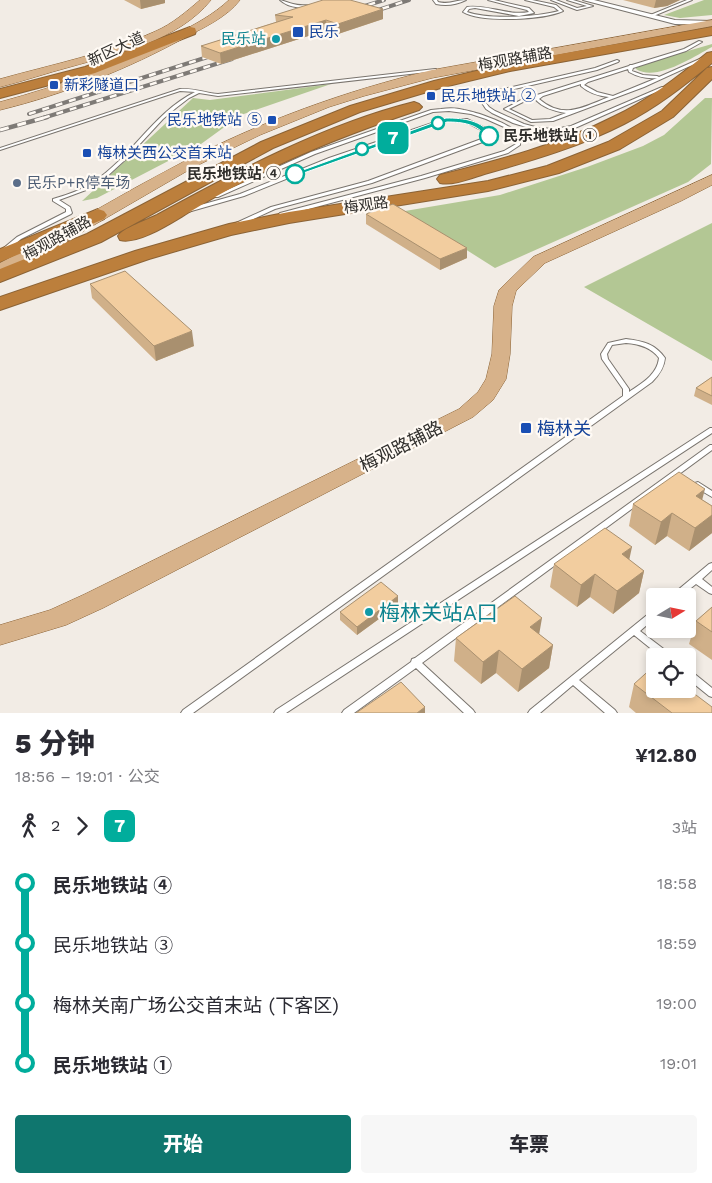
<!DOCTYPE html>
<html lang="zh">
<meta charset="utf-8">
<style>
:root{--surface:#fff;--page:#f7f7f7;--text:#2b2b33;--muted:#7c7c81;--accent:#0f766e}
body{margin:0;font-family:"Work Sans","Noto Sans SC",sans-serif;background:var(--page);color:var(--text);height:100vh;display:flex;flex-direction:column;font-size:19px;white-space:nowrap}
*{box-sizing:border-box;margin:0}
p{font-size:16px;color:var(--muted)}
.icon{flex:none;width:28px;height:28px;fill:none;stroke:currentColor;stroke-width:2;stroke-linecap:round;stroke-linejoin:round}
.map{position:relative;height:713px;overflow:hidden}
.details{display:flex;flex-direction:column;background:var(--surface);flex:1}
.details>*{flex:none}
.badge{padding:0 10px;border-radius:8px;font-size:18px;line-height:32px}
.needle{width:32px;rotate:80deg}
.tools{position:absolute;left:646px;top:588px;display:grid;gap:10px}
.tools a{display:grid;place-items:center;width:50px;height:50px;border-radius:5px;background:var(--surface);box-shadow:0 2px 8px #0003;font-size:25px}
.map>.badge{position:absolute;translate:-50% -50%;box-shadow:0 0 0 2px #fff}
.legs{display:flex;align-items:center;gap:8px;height:55px;padding:0 15px;font-size:16px}
.legs p{margin-inline-start:auto}
.head{display:flex;align-items:center;justify-content:space-between;height:85px;padding:0 15px}
h1{font-size:28px;font-weight:800;line-height:38px}
.action{display:flex;gap:10px;margin-top:auto;padding:10px 15px}
.action a{flex:1;height:58px;border-radius:5px;background:var(--accent);color:#fff;font-size:20px;font-weight:800;line-height:58px;text-align:center}
.action a+a{background:var(--page);color:var(--text)}
ul{padding:0 15px;list-style:none}
li{display:flex;align-items:center;gap:18px;height:60px;font-size:19px}
li i{display:grid;place-items:center;width:8px;height:100%;margin:0 6px;background:currentColor}
li i::after{content:'';width:12px;height:12px;margin:-6px;border:4px solid;border-radius:50%;background:var(--surface)}
li p{margin-inline-start:auto}
li:first-child i{background:linear-gradient(#0000 50%,currentColor 0)}
li:last-child i{background:linear-gradient(currentColor 50%,#0000 0)}
.map>svg:first-child{display:block}
.green{fill:#b3c794}
.lines{fill:none;stroke-linecap:round;stroke-linejoin:round}
.lane-casing{stroke:#79746e;stroke-width:2}
.street-casing{stroke:#79746e;stroke-width:2}
.primary-casing{stroke:#8b6336;stroke-width:1}
.highway-casing{stroke:#8b6336;stroke-width:2}
.lane{fill:#fff;fill-rule:evenodd}
.street{fill:#fff;fill-rule:evenodd}
.primary{fill:#d7b28a;fill-rule:evenodd}
.highway{fill:#bc7f3c;fill-rule:evenodd}
.rail-far1-casing{stroke:#7e7a76;stroke-width:4}
.rail-casing{stroke:#7e7a76;stroke-width:4.5}
.rail-far1{stroke:#fffaf4;stroke-width:2.5;stroke-dasharray:7;stroke-linecap:butt}
.rail{stroke:#fffaf4;stroke-width:3;stroke-dasharray:9;stroke-linecap:butt}
.wall{fill:#d0b089}
.shaded-wall{fill:#a9906f}
.building{fill:#f2cd9f;stroke:#a9906f}
.line-1{fill:#01ad9c;stroke:#fff}
.transit-dot{fill:#1a4fb4;stroke:#fffaf4;stroke-width:2}
.culture-dot{fill:#0f9aa8;stroke:#fffaf4;stroke-width:2}
.stop-1-dot{fill:#fff;stroke:#01ad9c;stroke-width:2.5}
.service-dot{fill:#5c6f8a;stroke:#fffaf4;stroke-width:2}
.labels{text-anchor:middle;dominant-baseline:central;stroke-width:4.5;stroke-linejoin:round;paint-order:stroke}
.far-transit-label{font-size:15px;fill:#164399;stroke:#fffaf4;text-anchor:start}
.far-culture-label{font-size:15px;fill:#0d838f;stroke:#fffaf4;text-anchor:end}
.far-street-label{font-size:15px;fill:#312f2c;stroke:#fffaf4}
.far-stop-label{font-size:15px;font-weight:bold;fill:#312f2c;stroke:#fffaf4;text-anchor:start}
.far-service-label{font-size:15px;fill:#4e5e75;stroke:#fffaf4;text-anchor:start}
.transit-label{font-size:18px;fill:#164399;stroke:#fffaf4;text-anchor:start}
.street-label{font-size:18px;fill:#312f2c;stroke:#fffaf4}
.near-culture-label{font-size:21px;fill:#0d838f;stroke:#fffaf4;text-anchor:start}
</style>
<div class="map">
<svg width="712" height="713" viewBox="0 0 712 713">
<rect width="100%" height="100%" fill="#f2ece5"/>
<!-- green -->
<path class="green" d="M 704,0 L 712,0 L 712,15 L 680,18 L 664,15 Z
M 712,44 L 712,47 C 693,57 656,82 636,69 L 636,66 Z
M 331,84 L 241,115 L 201,144 L 97,198 L 82,201 L 193,98 L 210,100 Z
M 705,98 L 712,98 L 711,164 L 688,182 L 495,268 L 405,211 L 500,195 L 587,167 L 643,146 L 664,135 Z
M 712,223 L 712,361 L 584,287 Z"/>
<g class="lines">
<defs>
<path id="lane" d="M 280,0 C 285,1 288,3 293,4 C 299,6 305,5 311,5 L 313,6 C 302,9 289,8 280,0 Z
M 433,0 L 437,0 L 438,2 C 450,5 455,0 466,0 C 456,5 446,6 436,4 Z
M 488,0 L 494,0 L 529,8 L 534,13 L 519,16 L 475,8 L 469,9 L 467,12 C 489,20 536,17 559,11 L 554,7 L 525,0 L 532,0 L 556,5 L 563,11 C 543,20 482,23 463,12 L 467,7 C 487,4 507,16 529,12 L 527,10 Z
M 551,0 L 556,0 L 577,8 L 587,6 L 567,0 L 573,0 L 593,6 L 577,10 Z
M 687,0 L 692,0 L 651,17 L 648,16 Z
M 699,41 L 702,42 L 686,51 L 633,68 L 632,71 L 643,75 L 657,76 L 659,77 L 711,54 L 712,54 L 712,56 L 644,87 L 553,121 L 531,122 L 504,109 L 521,100 L 629,66 L 630,65 L 632,65 L 684,49 ZM 628,69 L 629,72 C 638,77 647,79 657,78 L 613,96 L 597,92 L 584,85 L 588,82 ZM 581,84 L 581,86 C 589,93 598,96 609,97 C 583,107 564,120 539,99 L 543,96 ZM 536,98 L 535,99 C 543,108 554,111 566,113 L 550,119 L 532,120 L 509,109 L 523,102 Z
M 617,60 L 619,61 L 618,62 L 597,70 L 501,92 L 490,97 L 486,103 L 489,107 L 495,111 L 524,124 L 539,128 L 555,129 L 571,126 L 662,87 L 665,88 L 575,128 L 555,132 L 539,131 L 513,123 L 492,113 L 486,109 L 482,103 L 487,95 L 499,90 L 595,68 Z
M 435,69 L 436,69 L 436,71 L 218,96 L 199,93 L 189,98 L 176,108 L 163,119 L 126,159 L 102,181 L 86,190 L 59,200 L 70,207 L 72,213 L 71,214 L 21,239 L 2,255 L 0,256 L 0,251 L 17,237 L 66,212 L 66,209 L 53,201 L 53,199 C 66,195 80,191 92,183 C 131,158 153,113 195,92 L 180,91 L 0,150 L 0,148 L 180,89 C 195,88 204,93 218,94 Z
M 441,109 C 449,108 457,108 464,110 C 476,112 516,125 520,137 C 521,140 520,142 520,145 L 508,153 L 425,178 L 282,216 L 279,214 L 280,213 L 421,176 L 504,151 L 516,144 L 516,137 L 512,133 L 504,127 L 486,119 L 471,114 L 449,111 L 433,112 L 315,154 L 218,197 L 214,197 L 214,196 L 311,152 L 431,110 Z
M 444,119 L 467,119 L 491,131 L 491,135 L 488,140 L 372,183 L 275,209 L 238,226 L 236,225 L 236,223 L 271,207 L 368,181 L 484,138 L 487,135 L 487,133 L 464,121 L 446,121 L 333,160 L 244,196 L 188,212 L 185,210 L 186,209 L 240,194 L 329,158 Z
M 626,339 C 643,341 655,344 665,358 C 664,368 659,375 652,382 L 193,713 L 181,713 L 183,710 L 623,396 L 623,389 L 602,359 L 601,354 L 608,343 ZM 626,343 C 639,344 651,347 659,358 C 657,375 642,383 629,392 L 629,389 L 608,359 L 607,354 L 612,345 Z
M 710,428 L 712,428 L 712,433 L 286,713 L 274,713 L 276,710 Z
M 710,445 L 712,445 L 712,450 L 422,663 L 473,710 L 475,713 L 464,713 L 416,668 L 354,713 L 342,713 L 344,710 L 411,662 L 412,659 L 415,658 Z
M 698,482 L 712,491 L 712,497 L 695,487 L 694,485 L 695,483 Z
M 712,563 L 712,570 L 702,579 L 712,587 L 712,594 L 709,593 L 696,584 L 681,596 L 672,596 L 673,594 L 709,564 Z
M 655,610 L 655,618 L 640,631 L 669,653 L 670,656 L 660,656 L 634,635 L 579,680 L 615,710 L 617,713 L 605,713 L 573,685 L 540,713 L 528,713 L 530,710 L 652,611 Z
M 688,670 L 691,671 L 712,688 L 712,697 L 709,696 L 688,679 Z"/>
<path id="street" d="M 583,0 L 594,0 L 675,20 L 712,21 L 712,25 L 675,24 Z"/>
<path id="primary" d="M 200,0 L 211,0 C 178,41 119,53 70,67 C 47,73 24,81 0,87 L 0,79 C 50,65 109,53 156,31 C 172,24 186,12 200,0 Z
M 229,0 L 240,0 C 227,17 205,27 186,37 C 128,69 65,94 0,110 L 0,102 C 60,86 119,64 174,35 C 194,25 213,15 229,0 Z
M 712,20 L 712,26 L 432,78 L 364,96 L 329,107 L 260,135 L 194,167 L 63,243 L 0,275 L 0,263 C 62,231 121,194 183,162 C 262,121 345,91 432,70 Z
M 712,175 L 712,185 L 681,201 L 545,263 L 524,283 L 516,291 L 512,306 L 510,354 L 506,379 L 493,400 L 473,417 L 103,608 L 66,625 L 0,645 L 0,625 L 50,610 L 85,594 L 459,409 L 478,392 L 486,379 L 492,354 L 494,306 L 499,290 L 533,257 Z"/>
<path id="highway" d="M 190,27 L 195,28 L 196,31 L 195,34 L 95,73 L 0,98 L 0,89 L 85,67 Z
M 712,27 L 712,35 L 510,71 L 444,87 L 360,112 L 273,148 L 101,242 L 0,282 L 0,269 L 87,234 L 261,142 L 350,106 L 434,81 L 510,63 Z
M 712,52 L 712,63 C 685,85 656,108 624,124 C 581,146 534,160 488,173 C 474,177 454,186 440,183 L 437,179 L 440,175 C 499,160 558,145 613,117 C 647,101 678,77 707,53 Z
M 712,67 L 712,79 L 673,117 L 620,149 L 559,173 L 488,191 L 289,223 L 231,235 L 149,259 L 0,310 L 0,297 L 135,251 L 229,224 L 289,212 L 488,181 L 547,166 L 608,142 L 662,111 L 707,68 Z
M 414,102 L 419,104 L 422,107 L 419,110 C 341,136 263,167 193,210 C 175,220 140,245 120,240 L 118,236 C 123,228 147,220 157,215 C 237,171 326,124 414,102 Z
M 98,209 L 104,211 L 107,215 L 104,219 L 0,262 L 0,249 Z"/>
</defs>
<!-- lane casing -->
<use href="#lane" class="lane-casing"/>
<!-- street casing -->
<use href="#street" class="street-casing"/>
<!-- primary casing -->
<use href="#primary" class="primary-casing"/>
<!-- highway casing -->
<use href="#highway" class="highway-casing"/>
<!-- lane -->
<use href="#lane" class="lane"/>
<!-- street -->
<use href="#street" class="street"/>
<!-- primary -->
<use href="#primary" class="primary"/>
<!-- highway -->
<use href="#highway" class="highway"/>
<defs>
<path id="rail-far1" d="M 355,9 L 384,0
M 369,13 L 409,0
M 29,114 L 217,54
M 43,118 L 232,59"/>
<path id="rail" d="M 0,130 L 47,117"/>
</defs>
<!-- rail-far1 casing -->
<use href="#rail-far1" class="rail-far1-casing"/>
<!-- rail casing -->
<use href="#rail" class="rail-casing"/>
<!-- rail-far1 -->
<use href="#rail-far1" class="rail-far1"/>
<!-- rail -->
<use href="#rail" class="rail"/>
</g>
<!-- wall -->
<path class="wall" d="M 124,0 L 165,0 L 165,3 L 141,9 Z
M 623,0 L 680,0 L 667,6 L 654,8 Z
M 383,9 L 383,19 L 338,34 L 327,30 L 221,64 L 202,57 L 201,46 L 276,22 L 275,15 Z
M 366,214 L 467,258 L 440,270 L 366,224 Z
M 90,284 L 194,346 L 156,361 L 92,298 Z
M 712,377 L 712,405 L 694,396 L 696,388 Z
M 703,500 L 712,506 L 712,533 L 689,551 L 667,536 L 655,545 L 629,526 L 633,504 Z
M 629,560 L 644,571 L 639,593 L 613,614 L 590,597 L 577,607 L 550,587 L 554,564 Z
M 398,605 L 357,635 L 340,620 L 340,612 Z
M 712,607 L 712,660 L 689,644 L 696,621 Z
M 539,634 L 553,645 L 549,668 L 518,692 L 496,673 L 481,684 L 454,661 L 456,638 Z
M 634,684 L 712,713 L 636,713 L 629,707 Z"/>
<!-- shaded-wall -->
<path class="shaded-wall" d="M 140,0 L 165,0 L 165,3 L 141,9 Z
M 656,0 L 680,0 L 667,6 L 654,8 Z
M 383,9 L 383,19 L 338,34 L 338,24 Z
M 326,20 L 327,30 L 221,64 L 220,53 Z
M 467,248 L 467,258 L 440,270 L 440,259 Z
M 192,331 L 194,346 L 156,361 L 154,346 Z
M 705,489 L 699,512 L 696,496 Z
M 672,513 L 667,536 L 655,545 L 661,522 Z
M 712,515 L 712,533 L 689,551 L 695,528 Z
M 632,547 L 627,570 L 622,554 Z
M 644,571 L 639,593 L 613,614 L 617,591 Z
M 595,574 L 590,597 L 577,607 L 581,585 Z
M 398,596 L 398,605 L 357,635 L 357,627 Z
M 542,618 L 538,641 L 530,627 Z
M 553,645 L 549,668 L 518,692 L 522,669 Z
M 499,650 L 496,673 L 481,684 L 483,662 Z
M 425,707 L 425,713 L 417,713 Z"/>
<!-- building -->
<path class="building" d="M 323,0 L 350,0 L 383,9 L 338,24 L 326,20 L 220,53 L 201,46 L 293,17 L 275,15 Z
M 393,204 L 467,248 L 440,259 L 366,214 Z
M 125,271 L 192,331 L 154,346 L 90,284 Z
M 712,377 L 712,396 L 696,388 Z
M 679,472 L 705,489 L 696,496 L 712,506 L 712,515 L 695,528 L 672,513 L 661,522 L 633,504 Z
M 605,528 L 632,547 L 622,554 L 644,571 L 617,591 L 595,574 L 581,585 L 554,564 Z
M 381,582 L 398,596 L 357,627 L 340,612 Z
M 515,596 L 542,618 L 530,627 L 553,645 L 522,669 L 499,650 L 483,662 L 456,638 Z
M 712,607 L 712,632 L 696,621 Z
M 655,665 L 655,689 L 688,689 L 712,707 L 712,713 L 672,713 L 634,684 Z
M 401,682 L 425,707 L 417,713 L 356,713 Z"/>
<!-- line-1 -->
<path class="line-1" d="M 446,118 C 464,118 482,120 492,136 L 486,137 C 478,124 462,122 447,122 L 298,175 L 292,174 Z"/>
<!-- markers -->
<g class="transit-dot">
<rect x="292" y="26" width="12" height="12" rx="2.5"/>
<rect x="49" y="80" width="10" height="10" rx="2.5"/>
<rect x="426" y="91" width="10" height="10" rx="2.5"/>
<rect x="267" y="115" width="10" height="10" rx="2.5"/>
<rect x="82" y="148" width="10" height="10" rx="2.5"/>
<rect x="520" y="422" width="12" height="12" rx="2.5"/>
</g>
<g class="culture-dot">
<circle cx="276" cy="39" r="5"/>
<circle cx="369" cy="612" r="5"/>
</g>
<g class="stop-1-dot">
<circle cx="438" cy="123" r="6"/>
<circle cx="489" cy="136" r="9"/>
<circle cx="362" cy="149" r="6"/>
<circle cx="295" cy="174" r="9"/>
</g>
<circle class="service-dot" cx="17" cy="183" r="5"/>
<g class="labels">
<!-- far-transit labels -->
<g class="far-transit-label">
<text x="309" y="32">民乐</text>
<text x="64" y="85">新彩隧道口</text>
<text x="441" y="96">民乐地铁站 ②</text>
<text x="262" y="120" text-anchor="end">民乐地铁站 ⑤</text>
<text x="97" y="153">梅林关西公交首末站</text>
</g>
<!-- far-culture labels -->
<g class="far-culture-label">
<text x="266" y="39">民乐站</text>
</g>
<!-- far-street labels -->
<g class="far-street-label">
<text transform="translate(116 49) rotate(-25)">新区大道</text>
<text transform="translate(515 59) rotate(-10)">梅观路辅路</text>
<text transform="translate(366 205) rotate(-8)">梅观路</text>
<text transform="translate(57 238) rotate(-29)">梅观路辅路</text>
</g>
<!-- far-stop labels -->
<g class="far-stop-label">
<text x="503" y="136">民乐地铁站 ①</text>
<text x="281" y="174" text-anchor="end">民乐地铁站 ④</text>
</g>
<!-- far-service labels -->
<g class="far-service-label">
<text x="27" y="183">民乐P+R停车场</text>
</g>
<!-- transit labels -->
<g class="transit-label">
<text x="537" y="428">梅林关</text>
</g>
<!-- street labels -->
<g class="street-label">
<text transform="translate(401 446) rotate(-27)">梅观路辅路</text>
</g>
<!-- near-culture labels -->
<g class="near-culture-label">
<text x="379" y="612">梅林关站A口</text>
</g>
</g>
</svg>
<div class="tools">
<a><svg class="needle" viewBox="-14 -14 28 28"><path d="M0-13l5 13h-10z" fill="#e53935"/><path d="M0 13l5-13h-10z" fill="#7c7c81"/></svg></a>
<a><svg class="icon" aria-label="locate" viewBox="0 0 24 24"><circle cx="12" cy="12" r="6"/><path d="M12 2v4M12 18v4M2 12h4M18 12h4"/></svg></a>
</div>
<b class="badge" style="left:393px;top:138px;background:#01ad9c;color:#fff">7</b>
</div>
<section class="details">
<div class="head"><div><h1>5 分钟</h1><p>18:56 – 19:01 · 公交</p></div><b>¥12.80</b></div>
<div class="legs"><svg class="icon" aria-label="walk" viewBox="0 0 24 24"><circle cx="13" cy="4" r="2"/><path d="M13 8l-2 6 4 7M11 14l-3 7M7 12l3-4h3l4 4"/></svg>2<svg class="icon" aria-label="forward" viewBox="0 0 24 24"><path d="M9 5l7 7-7 7"/></svg><b class="badge" style="background:#01ad9c;color:#fff">7</b><p>3站</p></div>
<ul>
<li><i style="color:#01ad9c"></i><b>民乐地铁站 ④</b><p>18:58</p></li>
<li><i style="color:#01ad9c"></i><span>民乐地铁站 ③</span><p>18:59</p></li>
<li><i style="color:#01ad9c"></i><span>梅林关南广场公交首末站 (下客区)</span><p>19:00</p></li>
<li><i style="color:#01ad9c"></i><b>民乐地铁站 ①</b><p>19:01</p></li>
</ul>
<div class="action"><a>开始</a><a>车票</a></div>
</section>
